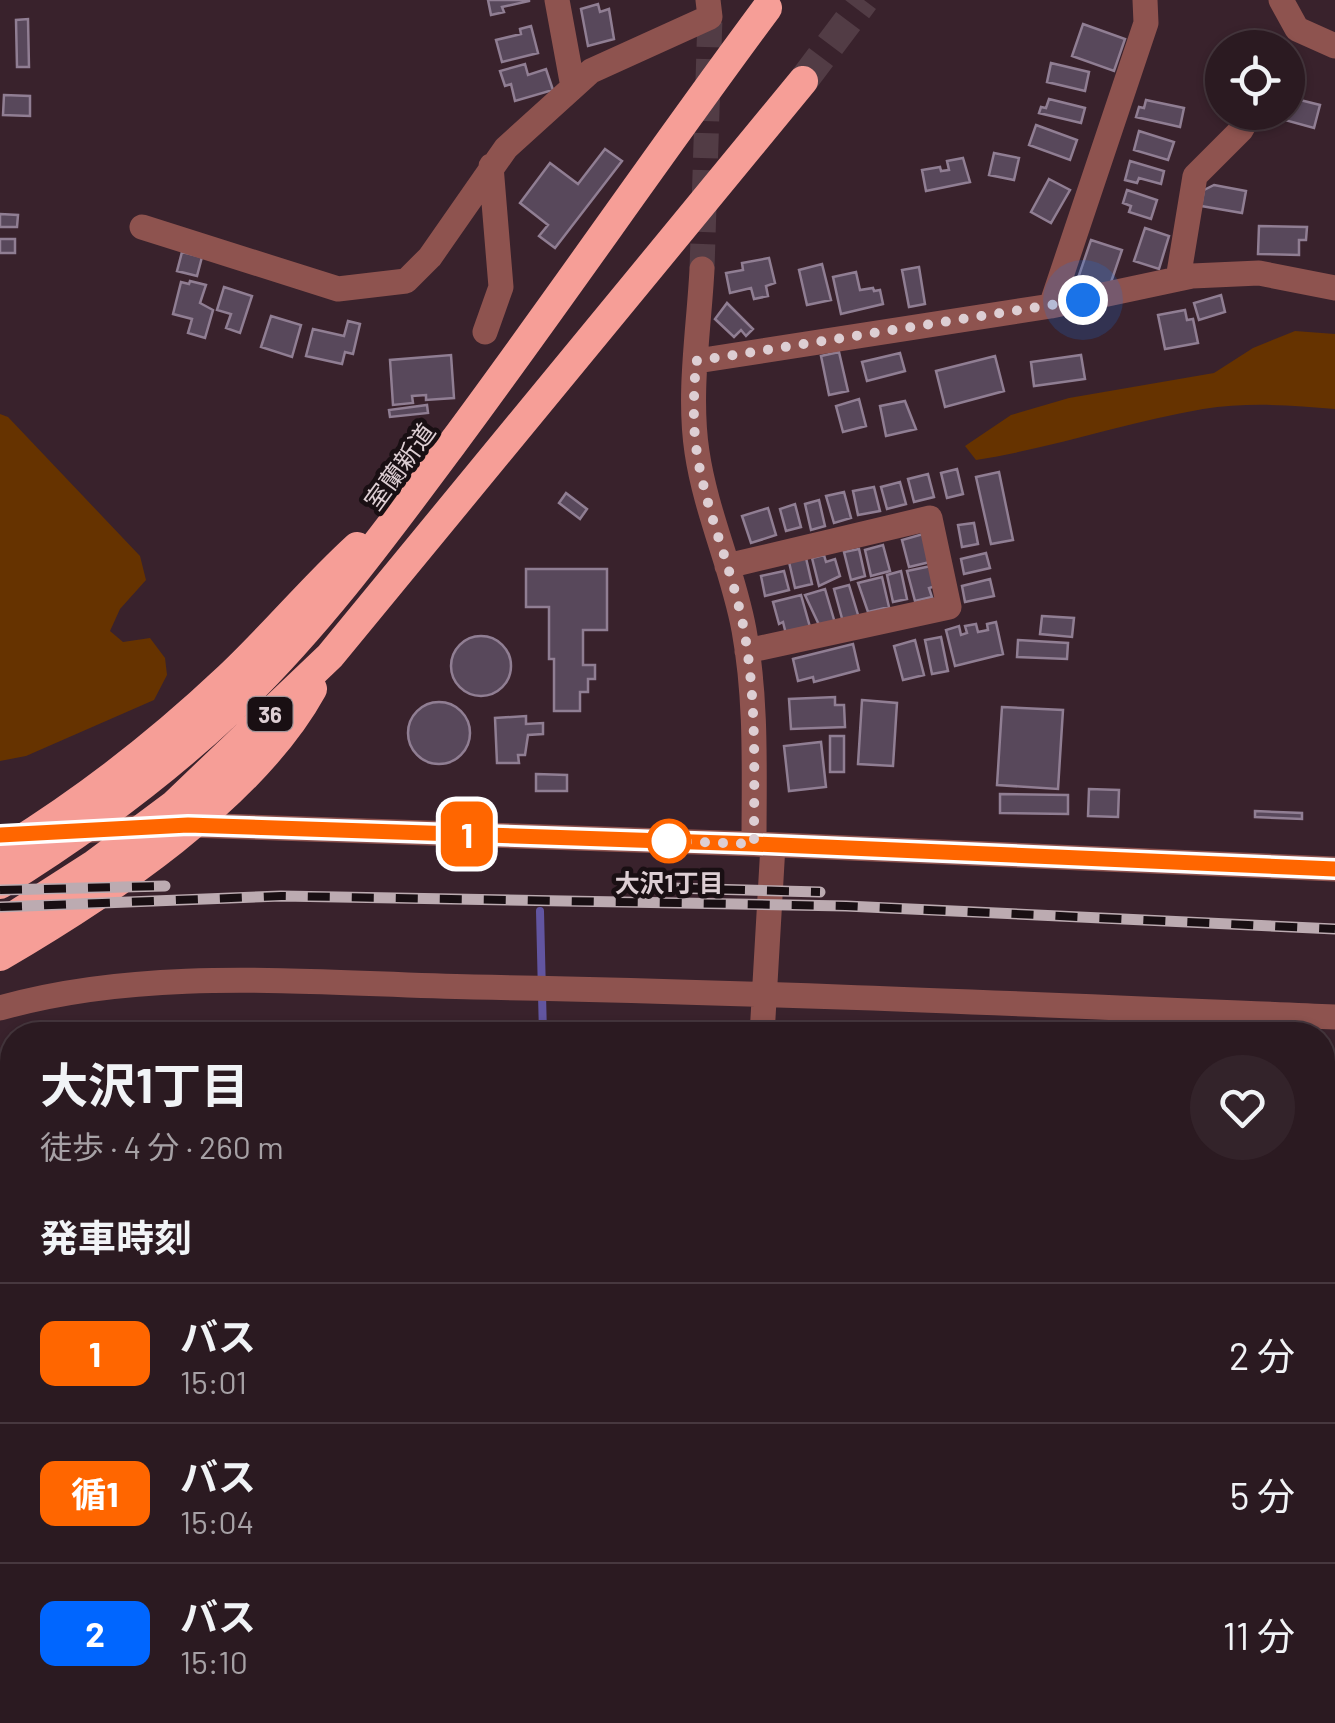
<!DOCTYPE html>
<html lang="ja">
<meta charset="utf-8">
<style>
:root{--surface:#2b1a21;--page:#33232a;--text:#f1f3f6;--muted:#a6a1a5;--line:#47383f}
body{margin:0;font-family:Barlow,"Noto Sans JP",sans-serif;background:var(--page);color:var(--text);height:100vh;display:flex;flex-direction:column;font-size:38px;white-space:nowrap}
*{box-sizing:border-box;margin:0}
p{font-size:32px;color:var(--muted)}
.icon{flex:none;width:55px;height:55px;fill:none;stroke:currentColor;stroke-width:2;stroke-linecap:round;stroke-linejoin:round}
.map{position:relative;flex:1;overflow:hidden}
.side{position:absolute;left:0px;top:1022px;width:1335px;height:702px;display:flex;flex-direction:column;background:var(--surface);border-radius:40px 40px 0 0;box-shadow:0 2px 8px #0004,0 0 0 2px var(--line)}
.side>*{flex:none}
.badge{padding:0 20px;border-radius:15px;font-size:35px;line-height:65px}
.tools{position:absolute;left:1205px;top:30px;display:grid;gap:20px}
.tools a{display:grid;place-items:center;width:100px;height:100px;border-radius:50%;background:var(--surface);box-shadow:0 2px 8px #0004,0 0 0 2px var(--line);font-size:50px}
.you{position:absolute;width:50px;height:50px;margin:-25px;border:8px solid #fff;border-radius:50%;background:#1a73e8;box-shadow:0 0 0 15px #1a73e833}
.map>.badge{position:absolute;translate:-50% -50%;box-shadow:0 0 0 5px #fff}
h2{padding:0 40px;font-size:38px;line-height:90px}
.round{display:grid;place-items:center;flex:none;width:105px;height:105px;border-radius:52px;background:var(--page)}
.overview{display:flex;align-items:center;justify-content:space-between;height:170px;padding:0 40px}
h1{font-size:48px;font-weight:700;line-height:75px}
ul{padding:0;list-style:none}
li{display:flex;align-items:center;gap:30px;height:140px;padding:0 40px;border-top:2px solid var(--line)}
li div{flex:1}
li b{display:block;font-size:38px}
li em{font-style:normal}
li .badge{min-width:110px;font-weight:700;text-align:center}
.map>svg:first-child{display:block}
.green{fill:#630}
.lines{fill:none;stroke-linecap:round;stroke-linejoin:round}
.stream{stroke:#6255a0;stroke-width:8}
.building{fill:#58485b;stroke:#907e93;stroke-width:2.5}
.minor-tunnel{stroke:#523c45;stroke-width:25;stroke-dasharray:25 12;stroke-linecap:butt}
.highway-tunnel{stroke:#523c45;stroke-width:30;stroke-dasharray:30 15;stroke-linecap:butt}
.minor{stroke:#8e534f;stroke-width:25}
.highway{stroke:#f69e97;stroke-width:30}
.rail-casing{stroke:#bcabb1;stroke-width:11}
.rail{stroke:#190f13;stroke-width:8;stroke-dasharray:22;stroke-linecap:butt}
.line-casing{stroke:#fff;stroke-width:22}
.line{stroke:#f60;stroke-width:15}
.walk{stroke:#ddced3;stroke-width:10;stroke-dasharray:0 18}
.stop-dot{fill:#fff;stroke:#f60;stroke-width:5}
.labels{text-anchor:middle;dominant-baseline:central;stroke-width:9;stroke-linejoin:round;paint-order:stroke}
.shield{fill:#190f13;stroke:#a29599;stroke-width:2.5}
.shield-label{font-size:22px;font-weight:bold;fill:#ddced3}
.street-label{font-size:25px;fill:#ddced3;stroke:#190f13}
.stop-label{font-size:25px;font-weight:bold;fill:#ddced3;stroke:#190f13}
</style>
<div class="map">
<svg width="1335" height="1723" viewBox="0 0 1335 1723">
<rect width="100%" height="100%" fill="#39222c"/>
<!-- green -->
<path class="green" d="M 1295,331 L 1335,334 L 1335,409 C 1291,405 1247,402 1203,409 C 1127,422 1053,448 976,460 L 965,446 L 1011,415 L 1069,398 L 1214,373 L 1253,348 Z
M 0,414 L 8,417 L 140,556 L 146,580 L 120,609 L 110,631 L 123,642 L 150,638 L 165,658 L 167,675 L 154,700 L 26,756 L 0,761 Z
M 608,1028 L 659,1030 L 666,1035 L 286,1035 Z
M 1323,1050 L 1335,1050 L 1335,1150 L 1323,1150 Z
M 12,1058 L 12,1123 L 0,1126 L 0,1061 Z"/>
<g class="lines">
<!-- stream -->
<path class="stream" d="M 540,911 L 543,1035
M 223,1712 L 231,1723"/>
</g>
<!-- building -->
<path class="building" d="M 488,0 L 529,0 L 529,1 L 502,7 L 504,12 L 491,15 Z
M 598,4 L 600,12 L 609,9 L 614,39 L 588,46 L 581,9 Z
M 28,19 L 29,67 L 17,67 L 16,20 Z
M 1083,24 L 1125,39 L 1114,71 L 1072,56 Z
M 531,26 L 538,53 L 502,62 L 496,40 L 521,34 L 520,29 Z
M 1051,63 L 1089,72 L 1085,91 L 1047,82 Z
M 525,64 L 528,75 L 546,69 L 553,90 L 515,101 L 511,84 L 505,86 L 500,71 Z
M 4,95 L 30,96 L 30,116 L 3,115 Z
M 1288,97 L 1320,105 L 1314,128 L 1281,119 L 1283,112 L 1288,112 Z
M 1049,99 L 1085,108 L 1081,123 L 1039,113 L 1041,107 L 1046,108 Z
M 1146,100 L 1184,108 L 1180,127 L 1136,117 L 1139,107 L 1144,108 Z
M 1036,125 L 1077,140 L 1070,160 L 1029,145 Z
M 1139,131 L 1174,142 L 1168,160 L 1134,150 Z
M 605,149 L 622,161 L 555,248 L 539,236 L 548,225 L 520,203 L 550,163 L 578,184 Z
M 994,153 L 1019,158 L 1014,180 L 989,175 Z
M 963,158 L 970,182 L 926,191 L 922,170 L 940,167 L 941,171 L 949,170 L 947,161 Z
M 1130,161 L 1164,171 L 1161,184 L 1139,178 L 1137,183 L 1125,180 Z
M 1049,179 L 1070,190 L 1051,223 L 1031,212 Z
M 1214,185 L 1246,191 L 1242,213 L 1201,206 L 1204,190 Z
M 1127,190 L 1157,200 L 1151,219 L 1129,212 L 1131,206 L 1123,203 Z
M 0,214 L 18,215 L 17,227 L 0,227 Z
M 1259,226 L 1307,227 L 1306,240 L 1299,240 L 1299,255 L 1258,254 Z
M 1145,228 L 1169,236 L 1159,269 L 1134,261 Z
M 0,239 L 15,239 L 15,253 L 0,253 Z
M 1091,240 L 1122,250 L 1109,288 L 1096,283 L 1092,292 L 1075,287 Z
M 182,252 L 202,257 L 197,276 L 177,271 Z
M 769,258 L 775,283 L 766,286 L 768,296 L 754,299 L 751,288 L 730,293 L 726,273 L 743,270 L 742,263 Z
M 822,264 L 831,300 L 807,305 L 799,270 Z
M 919,267 L 925,304 L 909,307 L 902,270 Z
M 856,272 L 860,290 L 873,288 L 874,291 L 880,290 L 883,304 L 841,314 L 833,277 Z
M 190,281 L 206,285 L 200,303 L 213,310 L 205,338 L 188,333 L 192,319 L 173,314 L 181,282 L 189,284 Z
M 224,287 L 252,296 L 240,333 L 226,328 L 231,314 L 217,310 Z
M 1221,295 L 1225,312 L 1199,320 L 1194,303 Z
M 727,303 L 753,329 L 746,336 L 741,330 L 734,337 L 715,319 Z
M 1185,310 L 1187,320 L 1193,319 L 1198,343 L 1165,349 L 1158,315 Z
M 271,316 L 301,325 L 292,357 L 261,347 Z
M 348,321 L 360,324 L 353,354 L 345,352 L 342,364 L 306,356 L 313,329 L 344,336 Z
M 839,352 L 848,391 L 829,395 L 821,356 Z
M 900,353 L 905,371 L 867,381 L 862,362 Z
M 451,355 L 454,398 L 426,400 L 426,395 L 412,396 L 413,403 L 393,405 L 390,360 Z
M 1081,355 L 1085,379 L 1034,386 L 1031,362 Z
M 995,356 L 1004,391 L 945,407 L 936,371 Z
M 859,399 L 866,426 L 843,432 L 836,406 Z
M 905,401 L 916,429 L 886,436 L 880,406 Z
M 427,405 L 428,413 L 390,417 L 389,410 Z
M 957,469 L 963,494 L 947,498 L 941,473 Z
M 999,472 L 1013,540 L 991,544 L 976,477 Z
M 928,474 L 934,497 L 914,502 L 908,479 Z
M 900,482 L 906,504 L 887,509 L 881,487 Z
M 874,487 L 880,511 L 858,515 L 853,491 Z
M 844,492 L 851,518 L 834,523 L 826,496 Z
M 566,493 L 587,509 L 580,519 L 559,503 Z
M 819,500 L 825,526 L 811,530 L 805,504 Z
M 795,504 L 801,527 L 786,531 L 780,509 Z
M 768,508 L 776,535 L 751,543 L 742,516 Z
M 974,523 L 978,544 L 962,547 L 958,525 Z
M 923,534 L 930,562 L 909,567 L 902,540 Z
M 883,545 L 890,571 L 871,576 L 865,550 Z
M 859,549 L 865,576 L 851,580 L 844,552 Z
M 986,553 L 990,568 L 964,574 L 961,559 Z
M 824,555 L 826,562 L 835,559 L 840,576 L 819,586 L 812,558 Z
M 806,558 L 812,584 L 795,588 L 789,562 Z
M 931,566 L 936,586 L 929,588 L 932,597 L 915,601 L 907,571 Z
M 526,569 L 607,569 L 607,630 L 583,630 L 583,665 L 595,665 L 595,679 L 588,679 L 588,692 L 580,692 L 580,711 L 554,711 L 554,659 L 549,659 L 549,607 L 526,607 Z
M 784,571 L 789,590 L 765,596 L 761,576 Z
M 901,571 L 907,599 L 893,602 L 887,575 Z
M 882,577 L 889,607 L 868,612 L 858,583 Z
M 990,579 L 994,596 L 965,602 L 962,586 Z
M 849,585 L 859,618 L 843,622 L 834,589 Z
M 825,589 L 835,623 L 820,627 L 805,595 Z
M 801,595 L 810,627 L 786,634 L 783,622 L 779,624 L 773,602 Z
M 1042,616 L 1074,618 L 1072,637 L 1040,634 Z
M 996,622 L 1003,654 L 955,666 L 946,630 L 959,626 L 961,635 L 967,633 L 965,626 L 976,624 L 978,632 L 988,630 L 987,624 Z
M451 666a30 30 0 1 1 60 0a30 30 0 1 1-60 0Z
M 941,637 L 948,671 L 932,674 L 925,640 Z
M 915,640 L 924,675 L 903,680 L 894,646 Z
M 1018,640 L 1068,643 L 1067,659 L 1017,657 Z
M 853,644 L 859,670 L 814,682 L 813,677 L 798,681 L 793,659 Z
M 835,697 L 835,705 L 844,705 L 845,727 L 791,729 L 789,699 Z
M 862,700 L 897,703 L 893,766 L 858,764 Z
M408 733a31 31 0 1 1 62 0a31 31 0 1 1-62 0Z
M 1002,707 L 1063,710 L 1058,789 L 997,785 Z
M 526,716 L 526,724 L 543,723 L 543,734 L 528,735 L 525,755 L 518,755 L 519,763 L 497,763 L 495,718 Z
M 830,736 L 844,736 L 844,772 L 830,772 Z
M 821,742 L 826,787 L 789,791 L 784,746 Z
M 536,774 L 567,775 L 567,791 L 536,791 Z
M 1089,789 L 1119,790 L 1118,817 L 1088,816 Z
M 1000,794 L 1068,795 L 1068,814 L 1000,813 Z
M 1255,811 L 1302,813 L 1302,819 L 1255,817 Z
M 11,1213 L 12,1215 L 12,1245 L 0,1230 Z
M 7,1246 L 12,1251 L 12,1271 L 0,1260 L 0,1255 Z
M 1323,1318 L 1335,1344 L 1335,1377 L 1328,1363 L 1322,1365 Z
M 0,1601 L 12,1610 L 12,1712 L 91,1712 L 83,1723 L 0,1723 Z
M 371,1712 L 438,1712 L 430,1723 L 386,1723 Z
M 550,1712 L 584,1712 L 576,1723 L 557,1723 Z
M 878,1712 L 1006,1712 L 983,1723 L 883,1723 Z"/>
<g class="lines">
<!-- minor-tunnel -->
<path class="minor-tunnel" d="M 702,269 L 710,17"/>
<!-- highway-tunnel -->
<path class="highway-tunnel" d="M 803,81 L 864,0"/>
<!-- minor -->
<path class="minor" d="M 557,0 L 573,87
M 1281,0 L 1297,29 L 1335,46
M 142,227 L 338,289 L 406,281 L 430,257 L 506,148 L 591,71 L 710,17 L 708,0
M 702,269 C 699,329 688,393 697,452 C 706,513 733,570 744,630 C 757,701 754,772 754,844
M 1178,279 L 1195,176 L 1241,130 L 1251,112
M 1051,306 L 1146,23 L 1145,0
M 485,332 L 501,287 L 491,166
M 697,361 L 1051,306 L 1192,276 L 1259,273 L 1335,288
M 727,566 L 930,518 L 949,607 L 747,651
M 76,831 L 188,825 L 754,844 L 1335,869
M 0,1008 C 152,965 317,984 474,987 C 761,992 1048,1005 1335,1017
M 762,1035 L 773,845
M 0,1171 L 12,1169
M 1322,1195 L 1335,1195
M 0,1472 L 12,1482
M 0,1539 L 5,1540 L 12,1532
M 1322,1582 L 1335,1610
M 289,1712 L 304,1723
M 797,1712 L 810,1723
M 505,1723 L 514,1712
M 1107,1723 L 1129,1712"/>
<!-- highway -->
<path class="highway" d="M 0,853 C 82,803 157,745 227,679 C 272,637 311,589 357,547
M 0,884 C 82,833 159,777 229,711 C 314,631 383,537 452,444 C 559,300 660,152 767,8
M 0,925 L 95,864 L 174,805 L 330,656 L 803,81
M 0,956 C 106,894 252,798 312,689"/>
<defs>
<path id="rail" d="M 635,887 L 820,892
M 0,890 L 165,886
M 0,907 L 281,896 L 846,906 L 1335,929"/>
</defs>
<!-- rail casing -->
<use href="#rail" class="rail-casing"/>
<!-- rail -->
<use href="#rail" class="rail"/>
</g>
<g class="lines">
<defs>
<path id="line" d="M 0,835 L 188,825 L 754,844 L 1335,869"/>
</defs>
<!-- line casing -->
<use href="#line" class="line-casing"/>
<!-- line -->
<use href="#line" class="line"/>
<!-- walk -->
<path class="walk" d="M 669,841 L 754,844 C 754,773 757,701 744,630 C 733,570 706,513 697,453 C 692,422 694,391 696,361 L 1083,300"/>
</g>
<!-- markers -->
<circle class="stop-dot" cx="669" cy="841" r="20"/>
<g class="labels">
<!-- shield labels -->
<rect class="shield" x="247.5" y="697" width="45" height="34" rx="8"/>
<g class="shield-label">
<text x="270" y="714">36</text>
</g>
<!-- street labels -->
<g class="street-label">
<text transform="translate(399 466) rotate(-54)">室蘭新道</text>
</g>
<!-- stop labels -->
<g class="stop-label">
<text x="669" y="882">大沢1丁目</text>
</g>
</g>
</svg>
<div class="tools">
<a><svg class="icon" aria-label="locate" viewBox="0 0 24 24"><circle cx="12" cy="12" r="6"/><path d="M12 2v4M12 18v4M2 12h4M18 12h4"/></svg></a>
</div>
<div class="you" style="left:1083px;top:300px"></div>
<b class="badge" style="left:467px;top:834px;background:#f60;color:#fff">1</b>
<section class="side">
<div class="overview"><div><h1>大沢1丁目</h1><p>徒歩 · 4 分 · 260 m</p></div><a class="round"><svg class="icon" aria-label="heart" viewBox="0 0 24 24"><path d="M12 20l-8-8c-3-5 5-10 8-4 3-6 11-1 8 4z"/></svg></a></div>
<h2>発車時刻</h2>
<ul>
<li><span class="badge" style="background:#f60;color:#fff">1</span><div><b>バス</b><p>15:01</p></div><em>2 分</em></li>
<li><span class="badge" style="background:#f60;color:#fff">循1</span><div><b>バス</b><p>15:04</p></div><em>5 分</em></li>
<li><span class="badge" style="background:#06f;color:#fff">2</span><div><b>バス</b><p>15:10</p></div><em>11 分</em></li>
</ul>
</section>
</div>
